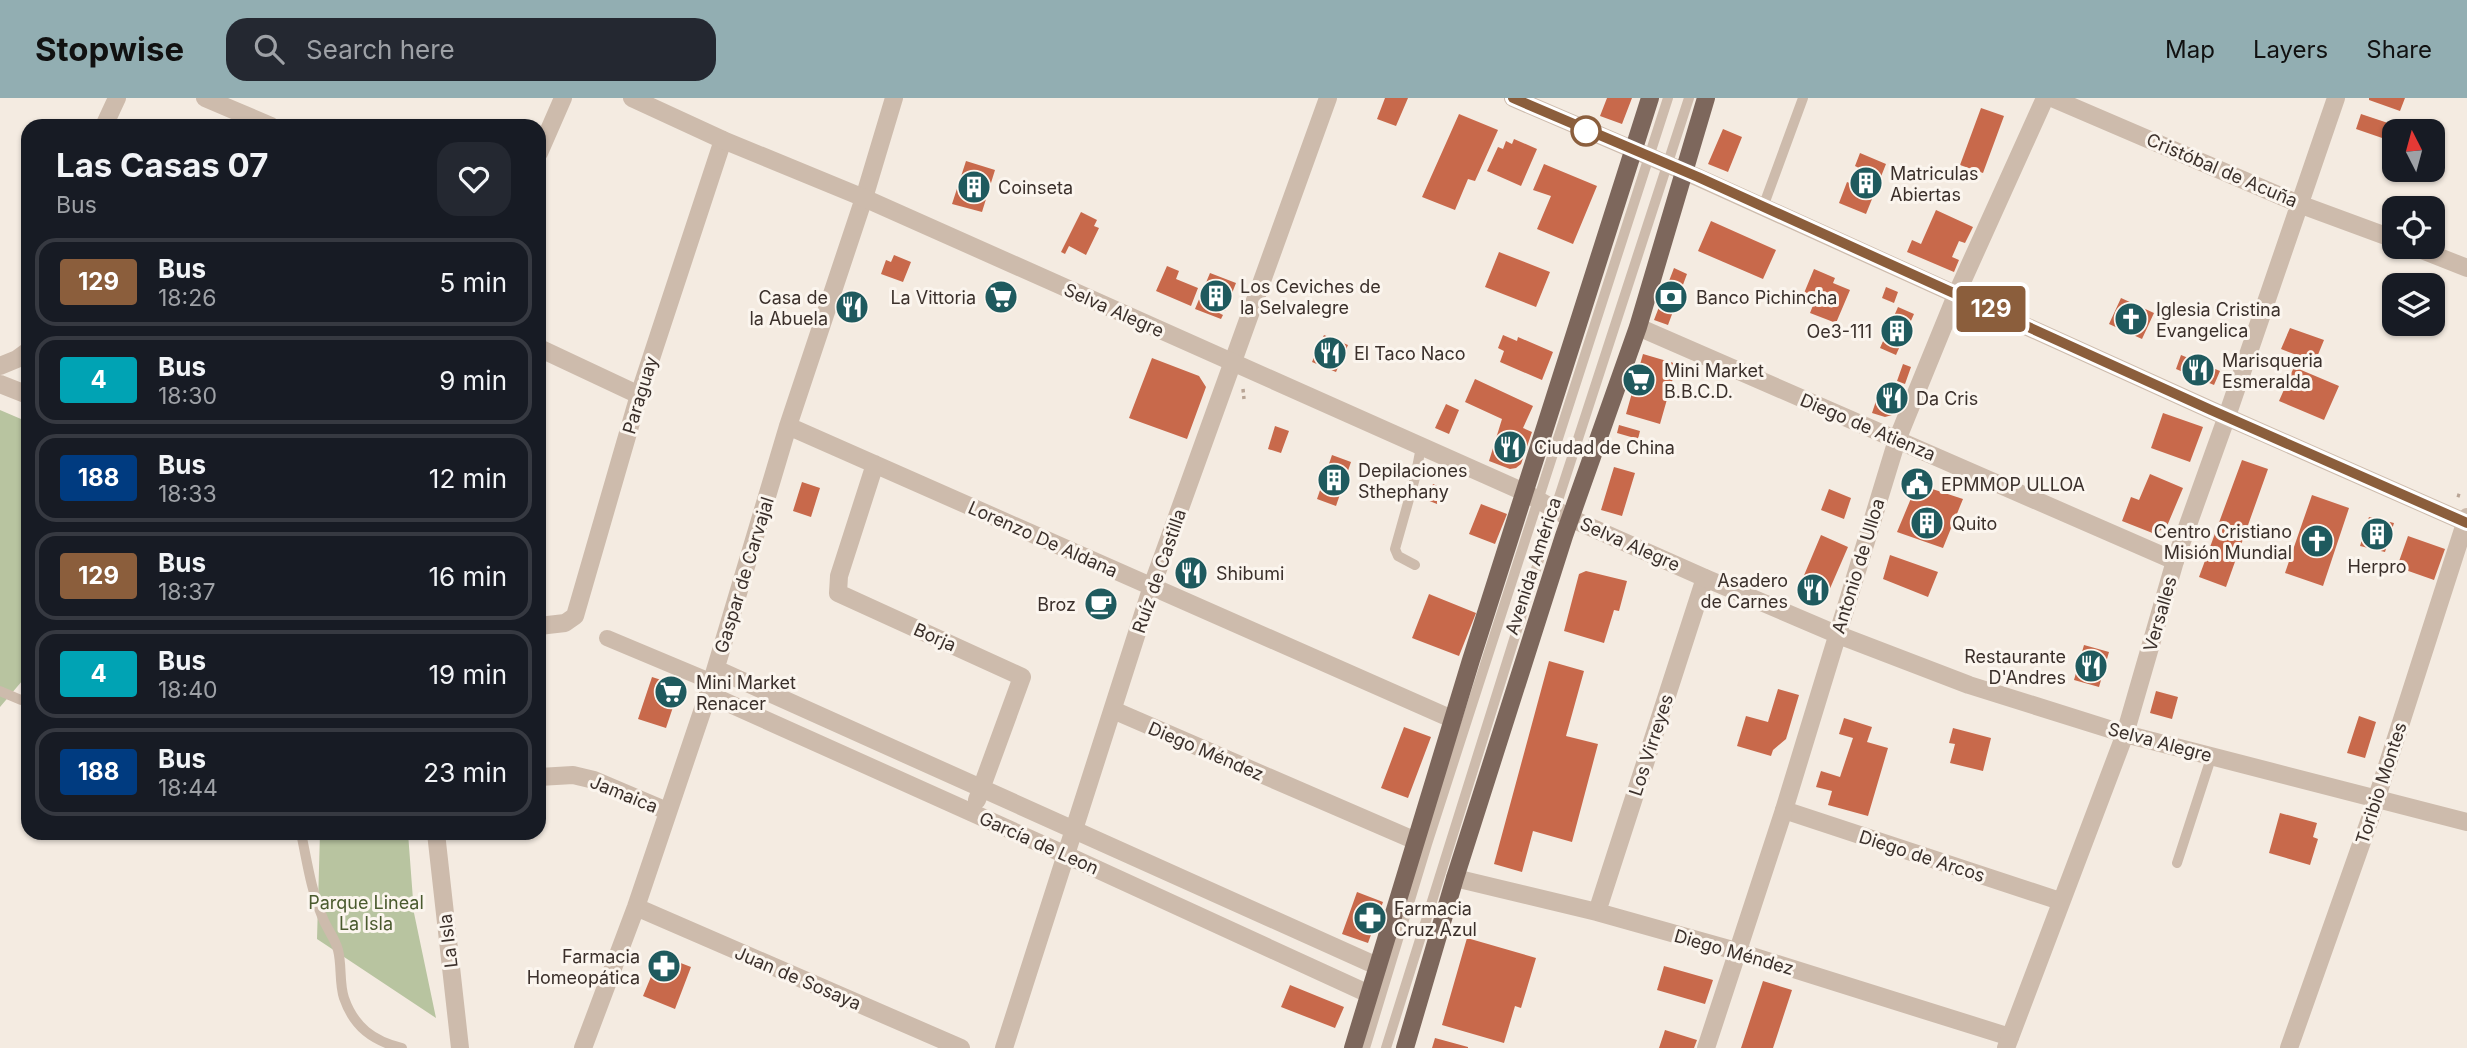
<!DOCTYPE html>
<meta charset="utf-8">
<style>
:root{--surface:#171b24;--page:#242831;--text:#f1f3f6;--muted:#9ea1a6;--line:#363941;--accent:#92aeb2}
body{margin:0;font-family:Inter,sans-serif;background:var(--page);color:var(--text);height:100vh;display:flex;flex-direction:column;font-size:26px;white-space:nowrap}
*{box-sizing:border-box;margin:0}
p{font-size:23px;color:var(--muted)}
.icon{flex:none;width:38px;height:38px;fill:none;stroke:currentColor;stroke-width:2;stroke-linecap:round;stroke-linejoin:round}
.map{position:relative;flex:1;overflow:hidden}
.drawer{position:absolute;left:21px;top:21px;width:525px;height:721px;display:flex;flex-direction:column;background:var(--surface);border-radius:21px;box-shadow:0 2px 5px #0004}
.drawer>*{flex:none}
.badge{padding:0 14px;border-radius:5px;font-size:24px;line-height:46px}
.needle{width:46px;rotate:354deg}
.buttons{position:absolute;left:2382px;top:21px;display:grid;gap:14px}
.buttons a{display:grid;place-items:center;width:63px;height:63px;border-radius:14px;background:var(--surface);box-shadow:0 2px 5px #0004;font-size:35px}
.map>.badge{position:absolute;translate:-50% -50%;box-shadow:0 0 0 4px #fff}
.round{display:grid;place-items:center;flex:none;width:74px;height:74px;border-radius:21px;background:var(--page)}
.summary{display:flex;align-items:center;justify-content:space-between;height:119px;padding:0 35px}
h1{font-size:33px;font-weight:700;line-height:52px}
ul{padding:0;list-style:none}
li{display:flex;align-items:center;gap:21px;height:88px;margin:0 14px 10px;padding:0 21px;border:4px solid var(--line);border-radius:21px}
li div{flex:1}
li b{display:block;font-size:26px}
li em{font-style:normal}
li .badge{min-width:77px;font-weight:700;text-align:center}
header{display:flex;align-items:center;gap:42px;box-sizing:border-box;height:98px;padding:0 35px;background:var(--accent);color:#111}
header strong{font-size:33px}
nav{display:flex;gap:38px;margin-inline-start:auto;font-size:24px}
.search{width:490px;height:63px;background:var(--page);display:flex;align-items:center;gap:18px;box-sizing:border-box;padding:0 24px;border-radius:21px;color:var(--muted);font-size:26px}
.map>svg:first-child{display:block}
.green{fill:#b8c4a0}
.building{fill:#c8694b}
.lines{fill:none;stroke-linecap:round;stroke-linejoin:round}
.path{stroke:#b9a596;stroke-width:3.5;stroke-dasharray:3.5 3.5;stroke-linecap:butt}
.service{stroke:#cdbbac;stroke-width:10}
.pedestrian{stroke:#cdbbac;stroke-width:16}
.minor{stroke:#cdbbac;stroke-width:18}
.tertiary{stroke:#cdbbac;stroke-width:18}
.primary{stroke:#7d675c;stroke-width:18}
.line-casing{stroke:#fff;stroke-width:16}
.line{stroke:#8b5e3c;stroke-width:10}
.stop-dot{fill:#fff;stroke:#8b5e3c;stroke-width:3.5}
.labels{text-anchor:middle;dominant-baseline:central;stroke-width:6;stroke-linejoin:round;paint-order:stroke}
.street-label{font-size:18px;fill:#3b302b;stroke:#fbf5ee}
.poi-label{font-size:18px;fill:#3b302b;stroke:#fbf5ee;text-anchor:start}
.park-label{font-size:18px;fill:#4a5a2e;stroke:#fbf5ee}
</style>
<header>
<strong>Stopwise</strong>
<div class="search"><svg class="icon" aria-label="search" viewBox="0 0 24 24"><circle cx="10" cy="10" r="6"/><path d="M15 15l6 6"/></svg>Search here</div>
<nav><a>Map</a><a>Layers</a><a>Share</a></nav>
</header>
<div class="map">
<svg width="2467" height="950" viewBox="0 0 2467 950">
<rect width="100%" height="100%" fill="#f4ebe1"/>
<!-- green -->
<path class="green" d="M 0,312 L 28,324 L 28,576 L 0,609 Z
M 320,735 L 408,735 L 414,815 L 436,920 L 317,841 Z"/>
<!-- building -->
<path class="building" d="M 1385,0 L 1408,0 L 1396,28 L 1377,21 Z
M 1607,0 L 1632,0 L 1622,26 L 1600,18 Z
M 2369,0 L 2405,0 L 2400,13 L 2369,2 Z
M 1981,10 L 2004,18 L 1983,75 L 1960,67 Z
M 1459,16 L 1498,32 L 1475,83 L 1468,81 L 1455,112 L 1422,99 Z
M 2361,16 L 2394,27 L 2388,42 L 2356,31 Z
M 1723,31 L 1742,39 L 1728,74 L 1708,66 Z
M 1514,41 L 1537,51 L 1521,88 L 1487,73 L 1498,49 L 1503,51 L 1506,43 L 1512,46 Z
M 1860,55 L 1886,66 L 1866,116 L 1839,105 L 1847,84 L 1852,86 L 1859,70 L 1855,68 Z
M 966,63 L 995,72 L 982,114 L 952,106 Z
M 1544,66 L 1597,88 L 1573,146 L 1537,131 L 1551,98 L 1533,92 Z
M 1936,112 L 1973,129 L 1965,145 L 1959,143 L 1952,159 L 1959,162 L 1954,174 L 1907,154 L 1912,142 L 1921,146 Z
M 1081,114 L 1097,122 L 1094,128 L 1099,130 L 1086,157 L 1069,148 L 1065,156 L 1061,154 Z
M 1711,123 L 1776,152 L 1763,181 L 1698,153 Z
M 1499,154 L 1550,174 L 1536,209 L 1485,189 Z
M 894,157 L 911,164 L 903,184 L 881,176 L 886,162 L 891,164 Z
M 1167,168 L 1179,173 L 1176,181 L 1198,190 L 1191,208 L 1156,193 Z
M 1674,170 L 1687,176 L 1668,227 L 1654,222 Z
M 1814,171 L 1835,180 L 1833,185 L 1850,192 L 1836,225 L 1810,215 L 1814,205 L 1802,200 Z
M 1210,175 L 1236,185 L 1225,213 L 1220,211 L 1219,215 L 1223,217 L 1221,221 L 1195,211 Z
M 1886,189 L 1898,194 L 1894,205 L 1882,200 Z
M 2121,200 L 2154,215 L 2142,241 L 2109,226 Z
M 1898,209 L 1914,216 L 1896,257 L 1880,250 Z
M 2290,230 L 2324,242 L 2315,264 L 2281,251 Z
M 1324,237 L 1348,247 L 1336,274 L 1312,264 Z
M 1503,237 L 1517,243 L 1518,239 L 1553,254 L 1542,282 L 1500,264 L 1504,253 L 1498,250 Z
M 1643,256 L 1677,266 L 1660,326 L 1626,316 Z
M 2181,257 L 2220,273 L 2214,287 L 2176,271 Z
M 1152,260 L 1199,278 L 1206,289 L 1187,341 L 1129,320 Z
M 1903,266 L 1911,269 L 1905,286 L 1897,283 Z
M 2294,269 L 2339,288 L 2324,322 L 2279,303 Z
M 1475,281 L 1533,308 L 1523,330 L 1532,334 L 1521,366 L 1516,370 L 1510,371 L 1489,363 L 1502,321 L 1465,304 Z
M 1889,294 L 1899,297 L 1892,317 L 1885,319 L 1872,315 L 1877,300 L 1886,303 Z
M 1446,306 L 1459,312 L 1449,336 L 1435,330 Z
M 2163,315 L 2203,329 L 2190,364 L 2151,350 Z
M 1619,327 L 1640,333 L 1638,341 L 1617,335 Z
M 1275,328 L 1289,333 L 1281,355 L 1268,351 Z
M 1332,357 L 1351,364 L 1336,408 L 1317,401 Z
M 2242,362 L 2268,371 L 2226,489 L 2199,479 Z
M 1614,369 L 1635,375 L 1622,418 L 1601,412 Z
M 2150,376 L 2183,390 L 2167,428 L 2155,436 L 2122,423 L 2131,399 L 2139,402 Z
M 802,384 L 820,390 L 811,419 L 793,413 Z
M 1433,386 L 1444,391 L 1437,406 L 1427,402 Z
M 1917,386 L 1963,401 L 1943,450 L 1897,434 Z
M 1829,391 L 1851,400 L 1844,421 L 1821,412 Z
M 2312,397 L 2349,410 L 2323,488 L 2285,475 Z
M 1481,406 L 1507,416 L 1495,446 L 1469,436 Z
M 2369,419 L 2394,425 L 2385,454 L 2360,448 Z
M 1821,437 L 1848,449 L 1825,502 L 1818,503 L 1797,494 Z
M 2408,438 L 2445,451 L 2434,482 L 2397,469 Z
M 1890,457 L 1938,474 L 1928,499 L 1883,481 Z
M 1586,473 L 1627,483 L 1619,513 L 1614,512 L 1604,545 L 1564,533 L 1579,476 Z
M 1429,496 L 1476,515 L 1459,558 L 1412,540 Z
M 2084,547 L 2109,554 L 2099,589 L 2074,582 Z
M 1549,563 L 1584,573 L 1566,638 L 1598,646 L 1572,744 L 1533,733 L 1522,774 L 1494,766 Z
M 652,579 L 680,588 L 666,630 L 638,621 Z
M 1778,591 L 1799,597 L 1786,641 L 1773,652 L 1771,658 L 1737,648 L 1746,618 L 1768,624 Z
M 2156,593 L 2178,599 L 2172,621 L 2150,615 Z
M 2359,618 L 2376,624 L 2365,660 L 2347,655 Z
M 1844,620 L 1872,629 L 1867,644 L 1888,650 L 1868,718 L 1828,707 L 1832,693 L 1816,689 L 1821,673 L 1840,679 L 1853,640 L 1839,636 Z
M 1404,629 L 1431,639 L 1408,700 L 1381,690 Z
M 1953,630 L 1991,640 L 1983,673 L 1950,665 L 1955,646 L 1949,645 Z
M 2280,715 L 2317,725 L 2313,739 L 2318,741 L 2310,767 L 2269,755 Z
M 1357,794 L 1383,804 L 1368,845 L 1342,836 Z
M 1467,840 L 1536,860 L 1521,910 L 1515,908 L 1504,945 L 1442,927 Z
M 660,857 L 691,869 L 675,911 L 643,898 Z
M 1664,868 L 1713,882 L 1705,906 L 1657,892 Z
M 1763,883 L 1792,892 L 1773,950 L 1741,950 Z
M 1290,887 L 1344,909 L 1335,930 L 1281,909 Z
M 1665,932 L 1697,942 L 1694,950 L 1659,950 Z
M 1435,940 L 1468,949 L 1468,950 L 1432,950 Z"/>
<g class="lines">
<!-- path -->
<path class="path" d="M 1243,291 L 1244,301
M 2457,397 L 2460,398"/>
<!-- service -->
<path class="service" d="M 1763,109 L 1803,0
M 1415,467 L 1398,458 L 1395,451 L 1415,380 L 1421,349
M 0,593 L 21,602 L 28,600
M 301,735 C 307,763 311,792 322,818 C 326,830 335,840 338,852 C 342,867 339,885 344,900 C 354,929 373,943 402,950
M 2177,765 L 2212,657
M 1365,950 L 1427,746 L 1668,0
M 1386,950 L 1548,433 L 1689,0"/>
<!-- pedestrian -->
<path class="pedestrian" d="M 607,540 L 712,584"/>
<!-- minor -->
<path class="minor" d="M 205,0 L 271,28
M 2052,0 L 2299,106 L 2394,141
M 539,55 L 563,0
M 2414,149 L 2467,170
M 1638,229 L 2175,463
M 539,250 L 639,297
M 0,268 L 17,261 L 28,253
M 0,286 L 28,297
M 2227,318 L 2336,0
M 788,328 L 1452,621
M 875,366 L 839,478 L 838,495 L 1022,579 L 977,702
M 539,528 L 565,525 L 575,518 L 639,297 L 723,42
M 716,571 L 1377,868
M 708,596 L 1066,757 L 1369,896
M 1113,612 L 1416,743
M 539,679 L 573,677 L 594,682 L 667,713
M 1784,712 L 2060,803
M 1455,780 L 1597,814 L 1736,853 L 2010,939
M 636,809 L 961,950
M 1597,814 L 1705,480
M 583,950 L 636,809 L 708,596 L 788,328 L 864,100 L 894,0
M 1004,950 L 1152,488 L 1328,0
M 2289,950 L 2370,721 L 2467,419"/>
<!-- tertiary -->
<path class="tertiary" d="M 632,0 L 723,42 L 864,100 L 1524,394 L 1570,420 L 1705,480 L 1836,536 L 1969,587 L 2125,636 L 2467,724
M 1513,0 L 1697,79 L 2211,312 L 2467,425
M 104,28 L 117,0
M 436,735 L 460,950
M 1706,950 L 1784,712 L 1897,342 L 1957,195 L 2045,0
M 2006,950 L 2125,636 L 2175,463 L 2227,318"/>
<!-- primary -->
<path class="primary" d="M 1353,950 L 1471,562 L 1650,0
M 1405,950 L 1455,780 L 1564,438 L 1638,229 L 1706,0"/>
</g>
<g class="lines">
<defs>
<path id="line" d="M 1513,0 L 1698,79 L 2211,312 L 2467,425"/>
</defs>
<!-- line casing -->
<use href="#line" class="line-casing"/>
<!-- line -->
<use href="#line" class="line"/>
</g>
<!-- icons -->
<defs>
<symbol id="building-disc" viewBox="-11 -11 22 22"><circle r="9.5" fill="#1f5a5e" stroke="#fbf5ee"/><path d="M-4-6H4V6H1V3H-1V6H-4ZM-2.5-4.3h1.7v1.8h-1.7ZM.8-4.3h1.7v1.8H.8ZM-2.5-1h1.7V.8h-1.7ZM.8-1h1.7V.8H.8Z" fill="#fff"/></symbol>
<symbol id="supermarket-disc" viewBox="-11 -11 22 22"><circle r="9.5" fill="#1f5a5e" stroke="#fbf5ee"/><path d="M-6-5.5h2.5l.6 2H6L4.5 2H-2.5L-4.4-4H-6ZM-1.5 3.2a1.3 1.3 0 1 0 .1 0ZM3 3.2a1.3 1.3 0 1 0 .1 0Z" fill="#fff"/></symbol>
<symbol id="bank-disc" viewBox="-11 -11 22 22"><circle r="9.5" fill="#1f5a5e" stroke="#fbf5ee"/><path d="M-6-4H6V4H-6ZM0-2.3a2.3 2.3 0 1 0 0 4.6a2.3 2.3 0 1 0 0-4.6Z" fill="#fff"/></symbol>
<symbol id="restaurant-disc" viewBox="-11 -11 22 22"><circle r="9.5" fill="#1f5a5e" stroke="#fbf5ee"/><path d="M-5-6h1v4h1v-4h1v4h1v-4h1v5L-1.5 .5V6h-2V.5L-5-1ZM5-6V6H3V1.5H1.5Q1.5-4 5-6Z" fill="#fff"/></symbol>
<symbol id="church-disc" viewBox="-11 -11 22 22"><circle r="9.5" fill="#1f5a5e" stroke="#fbf5ee"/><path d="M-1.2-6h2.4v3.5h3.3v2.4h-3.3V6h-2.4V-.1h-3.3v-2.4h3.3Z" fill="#fff"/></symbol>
<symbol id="civic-disc" viewBox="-11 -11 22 22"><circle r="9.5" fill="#1f5a5e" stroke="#fbf5ee"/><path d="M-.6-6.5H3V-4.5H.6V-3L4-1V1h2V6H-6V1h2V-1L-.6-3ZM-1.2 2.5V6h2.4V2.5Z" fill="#fff"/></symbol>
<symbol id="cafe-disc" viewBox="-11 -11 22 22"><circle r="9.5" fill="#1f5a5e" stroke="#fbf5ee"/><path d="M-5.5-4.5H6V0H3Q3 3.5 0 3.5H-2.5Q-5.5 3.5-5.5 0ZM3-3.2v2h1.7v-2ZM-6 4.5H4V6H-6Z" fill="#fff"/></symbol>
<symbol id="pharmacy-disc" viewBox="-11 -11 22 22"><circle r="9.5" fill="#1f5a5e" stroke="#fbf5ee"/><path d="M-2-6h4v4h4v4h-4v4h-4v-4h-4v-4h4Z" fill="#fff"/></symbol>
</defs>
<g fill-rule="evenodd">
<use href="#building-disc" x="1847" y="66" width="38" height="38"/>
<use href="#building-disc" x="955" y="70" width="38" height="38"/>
<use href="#building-disc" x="1197" y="179" width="38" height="38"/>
<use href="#supermarket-disc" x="982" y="180" width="38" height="38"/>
<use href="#bank-disc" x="1652" y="180" width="38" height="38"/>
<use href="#restaurant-disc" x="833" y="190" width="38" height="38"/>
<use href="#church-disc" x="2112" y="202" width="38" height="38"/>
<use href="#building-disc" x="1878" y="214" width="38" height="38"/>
<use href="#restaurant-disc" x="1311" y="236" width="38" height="38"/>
<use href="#restaurant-disc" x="2179" y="253" width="38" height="38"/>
<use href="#supermarket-disc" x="1620" y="263" width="38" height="38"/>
<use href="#restaurant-disc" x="1873" y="281" width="38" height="38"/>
<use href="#restaurant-disc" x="1491" y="330" width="38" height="38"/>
<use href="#building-disc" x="1315" y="363" width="38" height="38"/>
<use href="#civic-disc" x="1898" y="367" width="38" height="38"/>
<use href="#building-disc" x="1908" y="406" width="38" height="38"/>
<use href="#building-disc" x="2358" y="417" width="38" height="38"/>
<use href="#church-disc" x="2298" y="424" width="38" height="38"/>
<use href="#restaurant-disc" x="1172" y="456" width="38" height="38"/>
<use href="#restaurant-disc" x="1794" y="473" width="38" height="38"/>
<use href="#cafe-disc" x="1082" y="487" width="38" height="38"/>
<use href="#restaurant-disc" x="2072" y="549" width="38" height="38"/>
<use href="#supermarket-disc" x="652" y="575" width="38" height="38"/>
<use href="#pharmacy-disc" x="1351" y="801" width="38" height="38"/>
<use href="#pharmacy-disc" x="645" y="849" width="38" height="38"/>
</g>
<!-- markers -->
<circle class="stop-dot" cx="1586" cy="33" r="14"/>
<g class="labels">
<!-- street labels -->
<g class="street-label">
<text transform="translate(2222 72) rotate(23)">Cristóbal de Acuña</text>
<text transform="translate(1114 212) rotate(24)">Selva Alegre</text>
<text transform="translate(640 297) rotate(-73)">Paraguay</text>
<text transform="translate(1868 329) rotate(23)">Diego de Atienza</text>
<text transform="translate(1043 441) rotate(24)">Lorenzo De Aldana</text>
<text transform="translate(1630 446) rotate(24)">Selva Alegre</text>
<text transform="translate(1533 468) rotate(-72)">Avenida América</text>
<text transform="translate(1858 468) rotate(-73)">Antonio de Ulloa</text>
<text transform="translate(1159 473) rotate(-71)">Ruíz de Castilla</text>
<text transform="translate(744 477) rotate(-73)">Gaspar de Carvajal</text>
<text transform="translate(2160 516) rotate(-74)">Versalles</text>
<text transform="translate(935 539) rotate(24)">Borja</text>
<text transform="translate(2160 644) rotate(15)">Selva Alegre</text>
<text transform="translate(1651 647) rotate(-72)">Los Virreyes</text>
<text transform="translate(1206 653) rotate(23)">Diego Méndez</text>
<text transform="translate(2381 685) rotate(-72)">Toribio Montes</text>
<text transform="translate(624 696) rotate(22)">Jamaica</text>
<text transform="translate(1039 745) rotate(24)">García de Leon</text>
<text transform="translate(1922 758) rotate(18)">Diego de Arcos</text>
<text transform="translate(448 843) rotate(-97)">La Isla</text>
<text transform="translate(1734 854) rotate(16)">Diego Méndez</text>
<text transform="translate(798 880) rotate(23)">Juan de Sosaya</text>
</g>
<!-- poi labels -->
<g class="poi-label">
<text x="1890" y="75">Matriculas<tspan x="1890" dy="21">Abiertas</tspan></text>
<text x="998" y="89">Coinseta</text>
<text x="1240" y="188">Los Ceviches de<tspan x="1240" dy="21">la Selvalegre</tspan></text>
<text x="828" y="199" text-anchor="end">Casa de<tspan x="828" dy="21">la Abuela</tspan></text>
<text x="976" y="199" text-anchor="end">La Vittoria</text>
<text x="1696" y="199">Banco Pichincha</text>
<text x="2156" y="211">Iglesia Cristina<tspan x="2156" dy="21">Evangelica</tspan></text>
<text x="1872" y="233" text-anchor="end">Oe3-111</text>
<text x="1354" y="255">El Taco Naco</text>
<text x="2222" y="262">Marisqueria<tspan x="2222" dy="21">Esmeralda</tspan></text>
<text x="1664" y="272">Mini Market<tspan x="1664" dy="21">B.B.C.D.</tspan></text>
<text x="1916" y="300">Da Cris</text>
<text x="1534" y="349">Ciudad de China</text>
<text x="1358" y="372">Depilaciones<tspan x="1358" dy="21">Sthephany</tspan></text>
<text x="1941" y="386">EPMMOP ULLOA</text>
<text x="1952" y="425">Quito</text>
<text x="2292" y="433" text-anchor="end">Centro Cristiano<tspan x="2292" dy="21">Misión Mundial</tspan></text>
<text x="2377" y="468" text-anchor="middle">Herpro</text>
<text x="1216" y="475">Shibumi</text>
<text x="1788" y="482" text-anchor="end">Asadero<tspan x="1788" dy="21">de Carnes</tspan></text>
<text x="1076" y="506" text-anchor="end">Broz</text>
<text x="2066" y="558" text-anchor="end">Restaurante<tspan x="2066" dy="21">D'Andres</tspan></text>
<text x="696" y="584">Mini Market<tspan x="696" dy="21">Renacer</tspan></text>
<text x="1394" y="810">Farmacia<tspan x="1394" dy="21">Cruz Azul</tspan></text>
<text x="640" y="858" text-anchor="end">Farmacia<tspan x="640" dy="21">Homeopática</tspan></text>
</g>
<!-- park labels -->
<g class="park-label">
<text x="366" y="804">Parque Lineal<tspan x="366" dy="21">La Isla</tspan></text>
</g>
</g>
</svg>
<div class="buttons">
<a><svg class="needle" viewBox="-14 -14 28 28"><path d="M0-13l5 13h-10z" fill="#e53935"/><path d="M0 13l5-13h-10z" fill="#9ea1a6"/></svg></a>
<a><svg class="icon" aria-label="locate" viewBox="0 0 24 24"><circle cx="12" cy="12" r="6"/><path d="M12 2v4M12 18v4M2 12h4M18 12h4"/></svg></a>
<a><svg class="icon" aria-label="layers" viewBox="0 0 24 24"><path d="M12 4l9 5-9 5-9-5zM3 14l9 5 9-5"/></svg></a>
</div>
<b class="badge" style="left:1991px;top:211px;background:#8b5e3c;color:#fff">129</b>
<section class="drawer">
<div class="summary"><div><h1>Las Casas 07</h1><p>Bus</p></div><a class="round"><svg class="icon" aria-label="heart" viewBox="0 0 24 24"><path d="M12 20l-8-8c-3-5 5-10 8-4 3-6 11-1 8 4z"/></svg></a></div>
<ul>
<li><span class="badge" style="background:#8b5e3c;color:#fff">129</span><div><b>Bus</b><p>18:26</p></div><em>5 min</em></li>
<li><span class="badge" style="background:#00a3b4;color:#fff">4</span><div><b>Bus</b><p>18:30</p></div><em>9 min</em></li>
<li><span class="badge" style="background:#003b80;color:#fff">188</span><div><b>Bus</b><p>18:33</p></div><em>12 min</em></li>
<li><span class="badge" style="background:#8b5e3c;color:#fff">129</span><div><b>Bus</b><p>18:37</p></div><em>16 min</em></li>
<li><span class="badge" style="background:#00a3b4;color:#fff">4</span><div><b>Bus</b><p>18:40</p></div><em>19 min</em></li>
<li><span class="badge" style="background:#003b80;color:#fff">188</span><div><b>Bus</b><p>18:44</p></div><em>23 min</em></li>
</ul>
</section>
</div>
